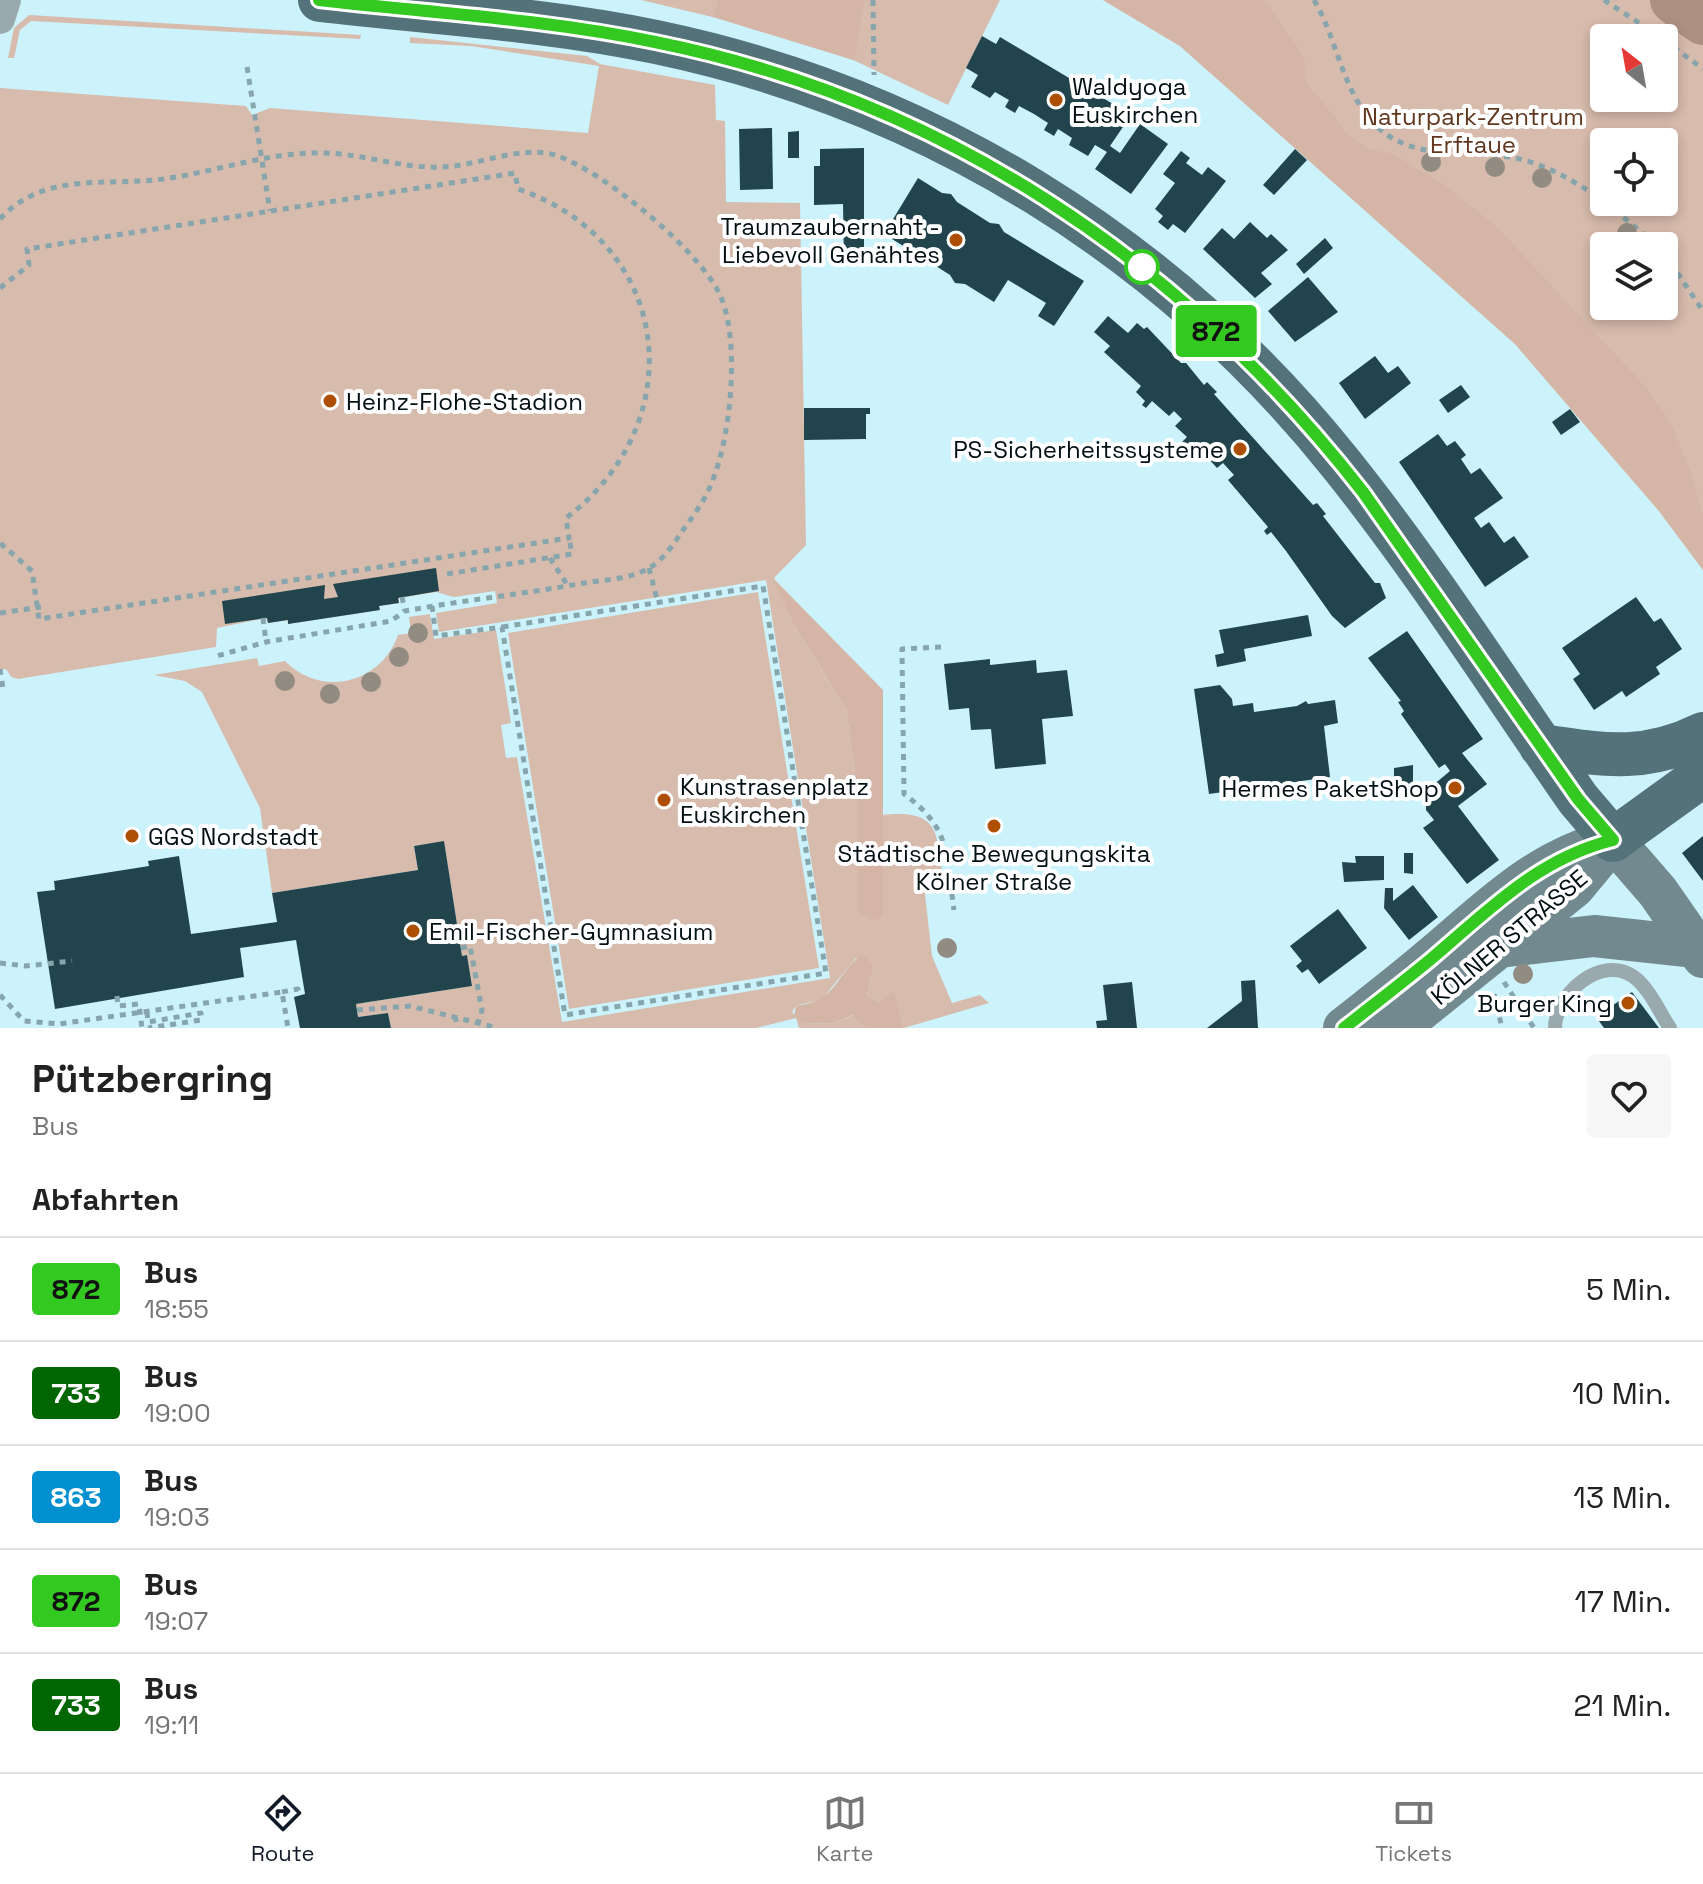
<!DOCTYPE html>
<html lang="de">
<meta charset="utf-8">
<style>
:root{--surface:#fff;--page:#f6f6f6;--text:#222;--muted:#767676;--line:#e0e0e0;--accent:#111827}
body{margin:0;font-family:"Space Grotesk",sans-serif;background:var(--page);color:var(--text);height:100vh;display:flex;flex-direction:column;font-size:30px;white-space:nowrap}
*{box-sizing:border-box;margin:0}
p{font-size:26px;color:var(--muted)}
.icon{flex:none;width:44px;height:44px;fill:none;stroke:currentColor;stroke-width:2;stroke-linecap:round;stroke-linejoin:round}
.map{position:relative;height:1028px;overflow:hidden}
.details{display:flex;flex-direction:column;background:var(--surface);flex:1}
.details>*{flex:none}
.badge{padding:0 16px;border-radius:6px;font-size:28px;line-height:52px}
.needle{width:52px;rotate:329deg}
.fabs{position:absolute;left:1590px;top:24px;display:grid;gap:16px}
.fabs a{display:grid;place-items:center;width:88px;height:88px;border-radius:8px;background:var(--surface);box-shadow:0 4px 12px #0003;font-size:40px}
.map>.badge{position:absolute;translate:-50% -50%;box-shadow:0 0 0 4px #fff}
h2{padding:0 32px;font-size:30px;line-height:72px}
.round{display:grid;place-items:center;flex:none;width:84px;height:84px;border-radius:8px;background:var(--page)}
.headline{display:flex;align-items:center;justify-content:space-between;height:136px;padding:0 32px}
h1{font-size:38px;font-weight:600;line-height:60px}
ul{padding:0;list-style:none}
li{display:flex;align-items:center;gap:24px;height:104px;padding:0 32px;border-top:2px solid var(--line)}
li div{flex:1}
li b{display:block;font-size:30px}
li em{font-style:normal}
li .badge{min-width:88px;font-weight:700;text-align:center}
.menu{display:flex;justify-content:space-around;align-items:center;height:112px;border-top:2px solid var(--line);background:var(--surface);font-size:22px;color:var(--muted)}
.menu a{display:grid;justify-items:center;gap:4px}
.menu .current{color:var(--accent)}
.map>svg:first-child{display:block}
.green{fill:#d7bbac;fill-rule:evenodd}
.forest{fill:#d5b6a6}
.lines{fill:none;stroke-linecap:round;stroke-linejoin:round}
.river{stroke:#ad9080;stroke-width:48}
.building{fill:#22454d}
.path{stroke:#87a5ac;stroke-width:5;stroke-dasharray:6 6;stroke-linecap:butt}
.lane{stroke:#99a9ad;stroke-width:14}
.street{stroke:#99a9ad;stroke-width:30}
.secondary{stroke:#71898f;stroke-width:42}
.primary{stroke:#547279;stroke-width:44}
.tree{fill:#918b81}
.line-casing{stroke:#fff;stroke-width:18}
.line{stroke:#33c920;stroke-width:12}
.poi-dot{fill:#ad4e00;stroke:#fff;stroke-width:3}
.stop-dot{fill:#fff;stroke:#33c920;stroke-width:4}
.labels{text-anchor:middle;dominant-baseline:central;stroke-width:8;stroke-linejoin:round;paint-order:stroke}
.poi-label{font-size:24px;fill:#031013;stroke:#fff;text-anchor:start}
.park-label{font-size:24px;fill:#61361d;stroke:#fff}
.street-label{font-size:24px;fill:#031013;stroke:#fff}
</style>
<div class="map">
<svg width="1703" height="1028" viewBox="0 0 1703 1028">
<rect width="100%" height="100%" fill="#ccf3fc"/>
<!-- green -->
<path class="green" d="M 641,0 L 1000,0 L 948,105 L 849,58 L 746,25 Z
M 1103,0 L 1703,0 L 1703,570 L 1659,511 L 1515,344 L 1180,46 ZM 1604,38 L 1664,38 L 1664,98 L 1604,98 ZM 1604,142 L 1664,142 L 1664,202 L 1604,202 ZM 1604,246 L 1664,246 L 1664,306 L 1604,306 Z
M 29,15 L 361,35 L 360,39 L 31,21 L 20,30 L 14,58 L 8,58 L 14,28 Z
M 410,37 L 587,56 L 600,64 L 715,85 L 716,120 L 725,121 L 726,202 L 800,203 L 806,545 L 774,578 L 791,620 L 846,709 L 858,795 L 858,911 L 883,917 L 883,815 C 942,809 936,834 944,883 L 924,885 L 932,956 L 952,1003 L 980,995 L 989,1003 L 904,1028 L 895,992 L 878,1002 L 867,995 L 874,967 L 856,958 L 822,999 L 796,1006 L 792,1012 L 804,1024 L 834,1023 L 854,1015 L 866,1028 L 799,1028 L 796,1018 L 756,1028 L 391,1028 L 388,1013 L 358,1017 L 356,1004 L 472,986 L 467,955 L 462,956 L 444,842 L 414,846 L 418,870 L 272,893 L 260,808 L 202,692 L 185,681 L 154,675 L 257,658 L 259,666 L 285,661 C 321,698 381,684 398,635 L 411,633 L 409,617 L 430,614 L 434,639 L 496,630 L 511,723 L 501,725 L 506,758 L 517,757 L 562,1022 L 830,978 L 766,580 L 439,632 L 436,613 L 497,603 L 495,591 L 454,597 L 436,592 L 399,598 L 399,603 L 379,606 L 380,610 L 288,624 L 287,620 L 268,623 L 266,618 L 217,628 L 216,647 L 18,679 L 11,677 L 6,669 L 0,670 L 0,88 L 246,106 L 252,115 L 270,108 L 588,133 L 599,66 L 471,46 L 410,43 Z
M 758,592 L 819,968 L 569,1009 L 508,633 Z"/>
<!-- forest -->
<path class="forest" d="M 718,0 L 864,0 L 856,55 L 853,60 L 713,17 Z
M 1103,0 L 1264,0 L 1299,49 L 1305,61 L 1306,82 L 1349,135 L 1366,148 L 1393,154 L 1442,183 L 1495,225 L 1643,384 L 1671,423 L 1692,476 L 1703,516 L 1703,570 L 1659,511 L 1515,344 L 1180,46 Z
M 773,578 L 883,690 L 883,917 L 872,920 L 858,911 L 858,795 L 846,709 L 791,620 Z
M 862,954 L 874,967 L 867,995 L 878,1002 L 895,991 L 904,1028 L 866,1028 L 853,1015 L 834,1023 L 804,1024 L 794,1016 L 796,1006 C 838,1000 835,975 862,954 Z"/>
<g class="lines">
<!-- river -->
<path class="river" d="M 1674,0 L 1703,21"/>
</g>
<!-- building -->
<path class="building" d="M 982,36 L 996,44 L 1000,37 L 1118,107 L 1114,114 L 1127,121 L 1110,146 L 1120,153 L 1140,124 L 1168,144 L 1131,194 L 1095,169 L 1107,152 L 1095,145 L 1088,156 L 1069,145 L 1072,138 L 1058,129 L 1054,136 L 1044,130 L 1048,123 L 1034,114 L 1019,106 L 1015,113 L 1005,107 L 1009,100 L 995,92 L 990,98 L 971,87 L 978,75 L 966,68 Z
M 772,128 L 773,189 L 740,190 L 739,129 Z
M 799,131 L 799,158 L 788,158 L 788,132 Z
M 864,148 L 864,263 L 844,263 L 843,204 L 814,205 L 814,166 L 820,166 L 820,149 Z
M 1295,149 L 1307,160 L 1274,195 L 1263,185 Z
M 1181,151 L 1190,158 L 1186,163 L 1202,175 L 1208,167 L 1226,181 L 1185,233 L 1173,224 L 1168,230 L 1158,222 L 1163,216 L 1155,209 L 1175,183 L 1163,174 Z
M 918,178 L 942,193 L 951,194 L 957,202 L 990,223 L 999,224 L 1004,232 L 1084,281 L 1054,326 L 1038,316 L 1046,303 L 1008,280 L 994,302 L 965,284 L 955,283 L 950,275 L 928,261 L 919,260 L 913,252 L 884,234 Z
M 1250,222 L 1267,238 L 1271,234 L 1288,250 L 1261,273 L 1272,284 L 1255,298 L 1203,249 L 1222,228 L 1234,239 Z
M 1325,238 L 1333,248 L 1304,274 L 1296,264 Z
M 1308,277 L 1338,312 L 1295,342 L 1268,311 Z
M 1108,316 L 1128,333 L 1137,323 L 1144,329 L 1147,327 L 1181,363 L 1186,363 L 1204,385 L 1207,382 L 1217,392 L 1214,394 L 1313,505 L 1317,503 L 1326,514 L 1323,516 L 1375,583 L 1380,583 L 1386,598 L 1345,628 L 1332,616 L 1286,551 L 1271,532 L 1267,535 L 1264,531 L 1268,527 L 1228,480 L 1234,475 L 1223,463 L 1217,468 L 1196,445 L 1180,459 L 1173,451 L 1187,437 L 1175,426 L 1182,419 L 1174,411 L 1169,416 L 1152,401 L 1146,408 L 1142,405 L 1145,401 L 1136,392 L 1141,386 L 1104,352 L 1110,346 L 1094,332 Z
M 1375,356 L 1388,373 L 1398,366 L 1411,383 L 1365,419 L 1339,383 Z
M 1461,385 L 1470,397 L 1448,413 L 1439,400 Z
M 804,408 L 870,408 L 870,414 L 866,414 L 866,439 L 804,440 Z
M 1570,409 L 1580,422 L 1561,435 L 1552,422 Z
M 1438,434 L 1447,446 L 1455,441 L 1466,455 L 1461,459 L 1471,474 L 1480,468 L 1503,498 L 1474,518 L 1481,528 L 1489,522 L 1504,543 L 1514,536 L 1529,557 L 1485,587 L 1399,462 Z
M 436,568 L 439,591 L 398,598 L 399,603 L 379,606 L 380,610 L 288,624 L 288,620 L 268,623 L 267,618 L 225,624 L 222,601 L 325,585 L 324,599 L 338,597 L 333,584 Z
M 1636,597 L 1654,622 L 1661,618 L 1682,649 L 1656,667 L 1660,674 L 1626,697 L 1622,691 L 1594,710 L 1573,679 L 1580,674 L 1562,648 Z
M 1308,615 L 1312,636 L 1244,649 L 1246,661 L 1217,667 L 1215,655 L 1224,653 L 1219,630 Z
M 1407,631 L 1483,739 L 1462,753 L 1487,784 L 1458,806 L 1499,860 L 1467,884 L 1423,828 L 1434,820 L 1426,810 L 1426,791 L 1450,771 L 1445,764 L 1439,768 L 1401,714 L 1404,711 L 1398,702 L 1401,701 L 1368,658 Z
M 990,659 L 990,665 L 1036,660 L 1037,673 L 1067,670 L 1073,716 L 1042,719 L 1046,764 L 995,769 L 991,729 L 971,730 L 969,708 L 949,710 L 944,664 Z
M 1220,685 L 1232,699 L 1233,706 L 1253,703 L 1254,712 L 1297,706 L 1306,701 L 1308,704 L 1335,700 L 1338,723 L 1324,726 L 1330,777 L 1209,794 L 1194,689 Z
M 1413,765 L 1413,798 L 1394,798 L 1394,768 Z
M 1703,836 L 1703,881 L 1682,853 Z
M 444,841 L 462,956 L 467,955 L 472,986 L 356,1004 L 358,1017 L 388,1013 L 391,1028 L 300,1028 L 294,997 L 305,994 L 296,940 L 240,948 L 244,977 L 55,1009 L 37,892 L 55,890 L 54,881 L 149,866 L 148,861 L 179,856 L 191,934 L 277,922 L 272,893 L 418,870 L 414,846 Z
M 1404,853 L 1413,853 L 1413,874 L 1404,873 Z
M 1355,856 L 1384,856 L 1384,880 L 1344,882 L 1342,862 L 1356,863 Z
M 1413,885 L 1438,917 L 1409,940 L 1384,908 L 1385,888 L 1393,888 L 1393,901 Z
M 1338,909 L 1367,948 L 1319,984 L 1308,969 L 1302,973 L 1296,966 L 1302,961 L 1290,946 Z
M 1255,980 L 1258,1028 L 1207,1028 L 1242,1001 L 1241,981 Z
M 1132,982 L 1137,1028 L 1097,1028 L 1096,1021 L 1107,1020 L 1103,985 Z
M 1632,992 L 1659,1028 L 1604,1028 L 1596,1017 Z"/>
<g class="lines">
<!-- path -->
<path class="path" d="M 873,0 L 874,75
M 1314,0 C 1336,37 1341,83 1368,117 C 1405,163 1460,149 1510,157 C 1545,163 1576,182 1604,201
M 1604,0 L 1662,38
M 1664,40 L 1703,69
M 247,67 L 270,211
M 1605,202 L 1658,246
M 0,219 C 46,169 110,188 170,178 C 221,170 270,152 322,153 C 362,153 402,169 442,167 C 477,166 520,145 555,155 C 602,170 701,251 721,297 C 740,343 731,436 712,482 C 705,501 692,517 681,533 C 673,545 662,561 649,568 C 631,579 604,580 584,583 C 525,594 464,600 405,611 L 391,621 L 266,642 L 217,656
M 1664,253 L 1703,311
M 0,288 L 29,265 L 27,249 L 515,173 L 518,189 C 673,242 693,422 566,518 L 569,538 L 39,619 L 32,571 L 0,543
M 550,558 L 568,586
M 649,568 L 658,603
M 447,574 L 572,554 L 569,538
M 402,597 L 405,611
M 432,606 L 436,636 L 502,627 L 565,1015 L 826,973 L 763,586 L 502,627
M 0,613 L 41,607
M 263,618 L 266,642
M 941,647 L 902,649 L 904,794 C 952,829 946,855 954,910
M 0,669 L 3,689
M 461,948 L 470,946 L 482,1010 L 479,1021
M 0,963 L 26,966 L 72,961
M 1504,982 L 1534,1028
M 282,992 L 298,989 L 300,995
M 1494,994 L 1502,1028
M 0,995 L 24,1021 L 59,1024 L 282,992 L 288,1028
M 117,996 L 118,1006 L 139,1004 L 142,1028
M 357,1010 L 410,1006 L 498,1028
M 147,1012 L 148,1022 L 201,1013 L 201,1020 L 148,1028
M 455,1016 L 458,1028"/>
<!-- lane -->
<path class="lane" d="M 1555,1028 C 1555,995 1601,953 1634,977 C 1649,988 1660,1013 1670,1028"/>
<!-- street -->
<path class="street" d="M 0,19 L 6,0"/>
<!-- secondary -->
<path class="secondary" d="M 1613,840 L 1658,892 L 1703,957
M 1499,947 L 1594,936 L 1696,947
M 1344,1028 C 1373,1005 1402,983 1430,959 C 1490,909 1535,860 1613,840
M 1398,1028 L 1574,887 L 1613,840"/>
<!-- primary -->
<path class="primary" d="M 320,0 C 432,13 545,19 656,42 C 929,99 1167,246 1341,464 C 1426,570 1500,687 1578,799 L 1613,840 L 1703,775
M 1541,746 C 1603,755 1644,763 1703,734"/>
</g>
<!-- trees -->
<g class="tree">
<circle cx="1431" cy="162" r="10"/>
<circle cx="1495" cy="167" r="10"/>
<circle cx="1542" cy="178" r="10"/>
<circle cx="1627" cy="233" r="10"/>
<circle cx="418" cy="633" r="10"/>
<circle cx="399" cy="657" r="10"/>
<circle cx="285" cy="681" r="10"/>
<circle cx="371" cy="682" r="10"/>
<circle cx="330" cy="694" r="10"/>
<circle cx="947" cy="948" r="10"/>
<circle cx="1523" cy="974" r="10"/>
</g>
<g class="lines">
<defs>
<path id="line" d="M 319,0 C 432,13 544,19 655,42 C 944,100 1183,261 1363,492 L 1578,799 L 1613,840 C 1537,859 1489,910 1431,959 C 1402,983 1373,1005 1344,1028"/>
</defs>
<!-- line casing -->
<use href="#line" class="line-casing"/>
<!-- line -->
<use href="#line" class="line"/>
</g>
<!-- markers -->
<g class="poi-dot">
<circle cx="1056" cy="100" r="8"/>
<circle cx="956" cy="240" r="8"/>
<circle cx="330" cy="401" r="8"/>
<circle cx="1240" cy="449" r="8"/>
<circle cx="1455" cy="788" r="8"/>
<circle cx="664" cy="800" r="8"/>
<circle cx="994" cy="826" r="8"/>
<circle cx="132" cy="836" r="8"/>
<circle cx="413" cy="931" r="8"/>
<circle cx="1628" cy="1003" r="8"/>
</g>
<circle class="stop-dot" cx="1142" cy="267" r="16"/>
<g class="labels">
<!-- poi labels -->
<g class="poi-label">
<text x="1072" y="86">Waldyoga<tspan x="1072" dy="28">Euskirchen</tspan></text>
<text x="940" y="226" text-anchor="end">Traumzaubernaht -<tspan x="940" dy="28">Liebevoll Genähtes</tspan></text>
<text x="346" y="401">Heinz-Flohe-Stadion</text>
<text x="1224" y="449" text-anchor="end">PS-Sicherheitssysteme</text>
<text x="680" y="786">Kunstrasenplatz<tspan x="680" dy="28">Euskirchen</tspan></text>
<text x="1439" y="788" text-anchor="end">Hermes PaketShop</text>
<text x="148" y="836">GGS Nordstadt</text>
<text x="994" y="853" text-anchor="middle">Städtische Bewegungskita<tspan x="994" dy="28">Kölner Straße</tspan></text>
<text x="429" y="931">Emil-Fischer-Gymnasium</text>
<text x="1612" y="1003" text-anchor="end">Burger King</text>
</g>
<!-- park labels -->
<g class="park-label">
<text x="1473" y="116">Naturpark-Zentrum<tspan x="1473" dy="28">Erftaue</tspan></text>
</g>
<!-- street labels -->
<g class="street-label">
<text transform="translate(1509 937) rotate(-40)">KÖLNER STRASSE</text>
</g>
</g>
</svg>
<div class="fabs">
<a><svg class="needle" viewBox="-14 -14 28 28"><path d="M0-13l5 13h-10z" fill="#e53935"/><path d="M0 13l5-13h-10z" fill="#767676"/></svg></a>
<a><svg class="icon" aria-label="locate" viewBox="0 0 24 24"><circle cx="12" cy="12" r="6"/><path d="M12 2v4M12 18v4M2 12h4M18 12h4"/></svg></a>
<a><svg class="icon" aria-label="layers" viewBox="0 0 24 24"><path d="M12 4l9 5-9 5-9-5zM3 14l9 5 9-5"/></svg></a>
</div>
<b class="badge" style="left:1216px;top:331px;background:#33c920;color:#111">872</b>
</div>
<section class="details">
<div class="headline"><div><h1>Pützbergring</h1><p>Bus</p></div><a class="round"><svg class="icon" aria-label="heart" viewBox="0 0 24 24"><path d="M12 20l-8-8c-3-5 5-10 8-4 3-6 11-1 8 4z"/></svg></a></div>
<h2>Abfahrten</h2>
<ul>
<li><span class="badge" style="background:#33c920;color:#111">872</span><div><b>Bus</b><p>18:55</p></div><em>5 Min.</em></li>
<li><span class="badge" style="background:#006601;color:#fff">733</span><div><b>Bus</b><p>19:00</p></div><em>10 Min.</em></li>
<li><span class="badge" style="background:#0090d0;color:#fff">863</span><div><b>Bus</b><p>19:03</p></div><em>13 Min.</em></li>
<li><span class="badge" style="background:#33c920;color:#111">872</span><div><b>Bus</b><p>19:07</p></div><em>17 Min.</em></li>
<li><span class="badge" style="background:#006601;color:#fff">733</span><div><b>Bus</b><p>19:11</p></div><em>21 Min.</em></li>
</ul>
</section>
<nav class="menu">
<a class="current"><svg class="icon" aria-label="directions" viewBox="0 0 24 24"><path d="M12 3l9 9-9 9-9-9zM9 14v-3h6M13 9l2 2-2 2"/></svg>Route</a>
<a><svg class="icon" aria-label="map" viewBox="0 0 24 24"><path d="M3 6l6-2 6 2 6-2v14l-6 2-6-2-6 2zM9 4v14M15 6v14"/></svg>Karte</a>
<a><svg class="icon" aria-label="tickets" viewBox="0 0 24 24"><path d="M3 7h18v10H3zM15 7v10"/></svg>Tickets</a>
</nav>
